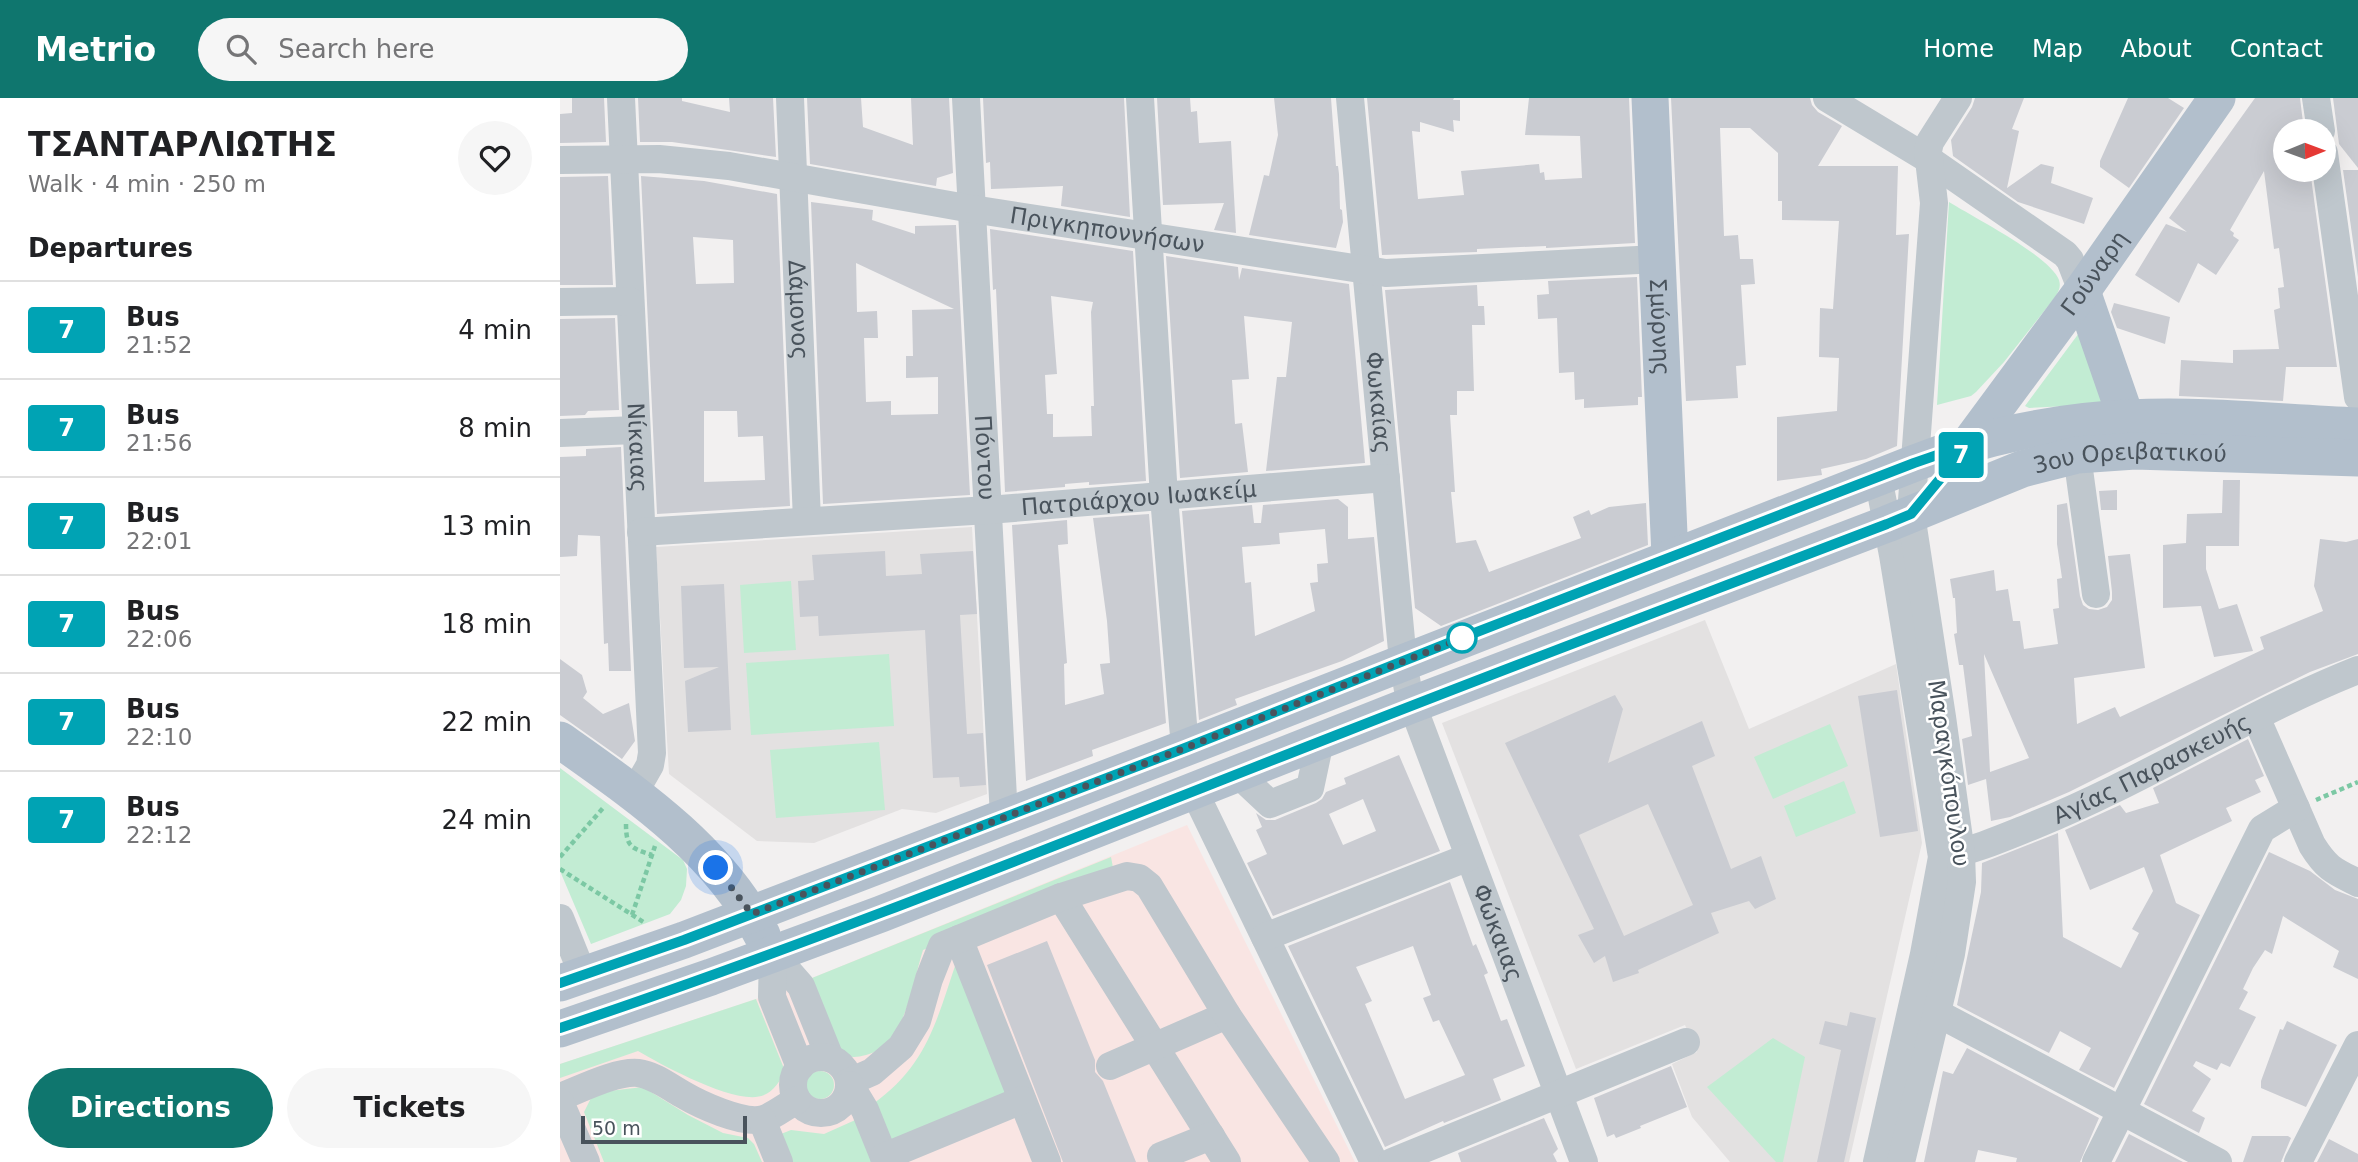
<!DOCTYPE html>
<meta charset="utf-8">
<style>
:root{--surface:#fff;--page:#f6f6f6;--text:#202124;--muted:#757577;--line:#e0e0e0;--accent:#0f766e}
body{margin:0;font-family:"DejaVu Sans",sans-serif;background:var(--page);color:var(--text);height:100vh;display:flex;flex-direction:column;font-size:26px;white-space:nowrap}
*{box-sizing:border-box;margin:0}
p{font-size:23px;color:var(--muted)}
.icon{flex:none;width:38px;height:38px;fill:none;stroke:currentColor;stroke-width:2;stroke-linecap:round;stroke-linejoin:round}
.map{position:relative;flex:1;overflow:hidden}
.side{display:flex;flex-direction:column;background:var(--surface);width:560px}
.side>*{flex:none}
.badge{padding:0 14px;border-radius:5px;font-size:24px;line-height:46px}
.needle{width:46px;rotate:89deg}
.buttons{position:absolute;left:1713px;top:21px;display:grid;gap:14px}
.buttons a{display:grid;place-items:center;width:63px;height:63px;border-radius:50%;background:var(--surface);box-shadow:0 7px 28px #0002;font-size:35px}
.scale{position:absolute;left:21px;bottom:18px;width:166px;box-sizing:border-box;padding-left:7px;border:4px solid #49535c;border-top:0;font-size:19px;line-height:24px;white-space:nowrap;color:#49535c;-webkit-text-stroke:5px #fff;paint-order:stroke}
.you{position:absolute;width:35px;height:35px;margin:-18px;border:5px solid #fff;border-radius:50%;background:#1a73e8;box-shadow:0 0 0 10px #1a73e833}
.map>.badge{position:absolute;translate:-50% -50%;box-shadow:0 0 0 4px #fff}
h2{padding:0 28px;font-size:26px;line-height:63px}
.round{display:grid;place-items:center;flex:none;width:74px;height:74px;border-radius:37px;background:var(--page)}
.summary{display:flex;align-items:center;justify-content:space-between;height:119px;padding:0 28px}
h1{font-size:33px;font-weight:800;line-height:52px}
.primary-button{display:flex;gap:14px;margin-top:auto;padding:14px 28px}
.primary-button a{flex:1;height:80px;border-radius:42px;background:var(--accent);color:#fff;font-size:28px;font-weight:800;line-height:80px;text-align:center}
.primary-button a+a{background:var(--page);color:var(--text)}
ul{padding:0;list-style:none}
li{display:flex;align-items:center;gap:21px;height:98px;padding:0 28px;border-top:2px solid var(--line)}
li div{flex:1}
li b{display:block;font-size:26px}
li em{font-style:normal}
li .badge{min-width:77px;font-weight:700;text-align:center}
header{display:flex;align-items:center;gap:42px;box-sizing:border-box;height:98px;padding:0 35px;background:var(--accent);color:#fff}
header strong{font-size:33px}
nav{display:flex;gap:38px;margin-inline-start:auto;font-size:24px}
.search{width:490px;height:63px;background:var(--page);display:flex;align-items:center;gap:18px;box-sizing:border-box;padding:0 24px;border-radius:38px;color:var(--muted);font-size:26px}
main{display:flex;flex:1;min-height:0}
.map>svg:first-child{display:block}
.education{fill:#e3e1e1}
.medical{fill:#f9e5e3}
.green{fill:#c2ecd3}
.building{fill:#caccd2;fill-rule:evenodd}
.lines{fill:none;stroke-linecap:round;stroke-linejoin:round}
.path{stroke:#7cc8a4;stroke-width:4.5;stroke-dasharray:5 3.5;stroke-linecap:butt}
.minor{stroke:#bfc7cd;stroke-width:28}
.major{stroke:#b2bfcc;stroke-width:37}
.line-casing{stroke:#fff;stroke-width:16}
.line{stroke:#00a3b4;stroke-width:10}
.walk{stroke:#49535c;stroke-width:7;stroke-dasharray:0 12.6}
.stop-dot{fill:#fff;stroke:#00a3b4;stroke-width:3.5}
.labels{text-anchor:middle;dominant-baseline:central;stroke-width:5;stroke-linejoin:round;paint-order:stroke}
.street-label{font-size:23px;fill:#49535c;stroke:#fff}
</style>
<header>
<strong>Metrio</strong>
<div class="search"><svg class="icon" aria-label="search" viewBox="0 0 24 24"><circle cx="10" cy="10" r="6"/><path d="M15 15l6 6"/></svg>Search here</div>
<nav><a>Home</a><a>Map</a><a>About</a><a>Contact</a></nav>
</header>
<main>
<section class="side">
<div class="summary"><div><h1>ΤΣΑΝΤΑΡΛΙΩΤΗΣ</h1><p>Walk · 4 min · 250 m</p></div><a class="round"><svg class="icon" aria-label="heart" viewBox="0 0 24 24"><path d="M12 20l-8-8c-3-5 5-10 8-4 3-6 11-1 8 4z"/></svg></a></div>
<h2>Departures</h2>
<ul>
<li><span class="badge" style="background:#00a3b4;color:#fff">7</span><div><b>Bus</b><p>21:52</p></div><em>4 min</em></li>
<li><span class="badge" style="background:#00a3b4;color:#fff">7</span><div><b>Bus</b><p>21:56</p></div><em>8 min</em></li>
<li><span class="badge" style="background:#00a3b4;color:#fff">7</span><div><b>Bus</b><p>22:01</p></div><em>13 min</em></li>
<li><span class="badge" style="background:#00a3b4;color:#fff">7</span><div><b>Bus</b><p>22:06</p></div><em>18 min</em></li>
<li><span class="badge" style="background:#00a3b4;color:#fff">7</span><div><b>Bus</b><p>22:10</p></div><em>22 min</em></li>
<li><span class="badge" style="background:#00a3b4;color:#fff">7</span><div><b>Bus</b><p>22:12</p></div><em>24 min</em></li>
</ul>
<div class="primary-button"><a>Directions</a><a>Tickets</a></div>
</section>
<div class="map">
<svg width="1798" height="1064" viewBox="0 0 1798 1064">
<rect width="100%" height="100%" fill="#f2f0f0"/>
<!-- education -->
<path class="education" d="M 412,429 L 427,696 L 376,715 L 342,711 L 254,745 L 197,743 L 109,676 L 96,449 Z
M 1145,522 L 1189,631 L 1336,566 L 1362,745 L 1289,1064 L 1170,1064 L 1132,1019 L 1112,966 L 1137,954 L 1125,927 L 1016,971 L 882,625 Z"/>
<!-- medical -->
<path class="medical" d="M 627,727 L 795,1064 L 0,1064 L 0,966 L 196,901 L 252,880 Z"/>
<!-- green -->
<path class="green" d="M 1389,104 C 1413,119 1490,158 1499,182 C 1501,189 1499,192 1496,198 L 1444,264 L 1416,294 L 1411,298 L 1377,307 Z
M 1519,235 L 1549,306 L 1469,310 L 1465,308 Z
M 231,483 L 236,552 L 184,555 L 180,487 Z
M 329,556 L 334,628 L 191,637 L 186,565 Z
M 1270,626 L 1288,668 L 1213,701 L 1194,659 Z
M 319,644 L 325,712 L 216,720 L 210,652 Z
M 0,670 L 123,762 L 127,771 L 126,788 L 121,802 L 110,816 L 31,846 L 0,773 Z
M 1284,683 L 1296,715 L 1236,739 L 1224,708 Z
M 551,759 L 554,775 L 363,852 C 352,886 346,947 306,957 C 295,960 288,960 280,954 L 252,880 Z
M 396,865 L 454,998 L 329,1049 L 313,1006 C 367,967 376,924 396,865 Z
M 196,901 L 225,973 C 220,983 214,993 204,997 C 178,1009 102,967 78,953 L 0,980 L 0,966 Z
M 1213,940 L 1245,959 L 1223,1064 L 1216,1064 L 1147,989 Z
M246 987a14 14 0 1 1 28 0a14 14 0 1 1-28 0Z
M 83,989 L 128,1017 L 163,1035 L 188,1040 L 194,1046 L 202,1064 L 44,1064 L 24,1014 L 31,1000 L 49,993 Z
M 302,1019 L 318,1064 L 232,1064 L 221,1036 L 231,1032 L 264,1036 Z"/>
<!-- building -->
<path class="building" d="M 12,0 L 44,0 L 46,44 L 0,45 L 0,16 L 12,15 Z
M 78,0 L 122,0 L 122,3 L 170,14 L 169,0 L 213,0 L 216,59 L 112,44 L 80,44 Z
M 247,0 L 301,0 L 303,29 L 353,47 L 351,0 L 389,0 L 393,75 L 377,80 L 376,88 L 250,66 Z
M 423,0 L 564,0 L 570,119 L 501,108 L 503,88 L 431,91 L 430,64 L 426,65 Z
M 597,0 L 630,0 L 631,14 L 637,13 L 639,45 L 671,43 L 676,135 L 654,132 L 664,105 L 603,107 Z
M 714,0 L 771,0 L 776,68 L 778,68 L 779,76 L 780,111 L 782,112 L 783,124 L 776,150 L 689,137 L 704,77 L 709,78 L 718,37 Z
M 807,0 L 894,0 L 893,2 L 900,2 L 900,23 L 893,22 L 894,34 L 860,24 L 860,34 L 852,33 L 858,101 L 904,97 L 901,73 L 979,66 L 980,75 L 984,74 L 985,82 L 1022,80 L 1020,38 L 965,37 L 969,0 L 1069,0 L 1075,145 L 986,150 L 986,148 L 917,151 L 917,154 L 822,157 Z
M 1111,0 L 1250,0 L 1252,7 L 1258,14 L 1282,28 L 1258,68 L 1338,68 L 1336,137 L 1349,136 L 1337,348 L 1306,361 L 1261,371 L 1262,377 L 1217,383 L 1217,319 L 1277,313 L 1279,260 L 1259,259 L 1260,210 L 1273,211 L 1279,123 L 1222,122 L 1222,103 L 1218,103 L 1218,55 L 1190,30 L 1160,30 L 1164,138 L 1178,137 L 1180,161 L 1193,161 L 1195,186 L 1181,187 L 1186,267 L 1176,268 L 1178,300 L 1126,303 Z
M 1415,0 L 1464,0 L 1452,31 L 1459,33 L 1447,90 L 1481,66 L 1494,69 L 1491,85 L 1533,100 L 1524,126 L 1458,104 L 1393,58 L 1391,42 L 1412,9 Z
M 1568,0 L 1608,0 L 1624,10 L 1569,90 L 1540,69 L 1540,63 Z
M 1695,0 L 1740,0 L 1744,33 L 1726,33 L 1726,72 L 1750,72 L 1777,269 L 1726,269 L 1723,303 L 1619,298 L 1621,262 L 1673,265 L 1673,252 L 1719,251 L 1714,212 L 1720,210 L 1718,190 L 1724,189 L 1719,150 L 1714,151 L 1704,73 L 1670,132 L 1674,135 L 1673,138 L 1679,142 L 1656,177 L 1638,165 L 1619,205 L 1575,177 L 1606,126 L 1627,134 L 1609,120 Z
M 1773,0 L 1798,0 L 1798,70 L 1779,46 Z
M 1783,72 L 1798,72 L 1798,179 Z
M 48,78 L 53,187 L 0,187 L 0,79 Z
M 81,78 L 144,83 L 217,96 L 230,408 L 97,416 ZM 133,139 L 173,142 L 174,185 L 136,186 ZM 144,313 L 177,313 L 178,339 L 203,338 L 205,382 L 144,384 Z
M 251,104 L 313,112 L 312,122 L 355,136 L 355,128 L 396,127 L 410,397 L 263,406 ZM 296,165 L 394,211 L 352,212 L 353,258 L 346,258 L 346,280 L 378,279 L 378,316 L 331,317 L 331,303 L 306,304 L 304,240 L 318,240 L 317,213 L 297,214 Z
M 430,131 L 573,153 L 586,383 L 529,387 L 529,384 L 505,386 L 505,389 L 445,394 L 436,191 L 433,192 ZM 491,198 L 533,204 L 531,214 L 534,308 L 531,308 L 532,338 L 493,339 L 493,316 L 487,316 L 485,277 L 497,276 Z
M 606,158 L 678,169 L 679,182 L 682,170 L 789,186 L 805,365 L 706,373 L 717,279 L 726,279 L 732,224 L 684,218 L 689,281 L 672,282 L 675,326 L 682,325 L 688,374 L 620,380 Z
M 1077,179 L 1082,299 L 1078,299 L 1078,307 L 1024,310 L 1024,301 L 1015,302 L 1014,274 L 999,275 L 997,220 L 978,221 L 977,197 L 989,196 L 988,183 Z
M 917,187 L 918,208 L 924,208 L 925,227 L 912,227 L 914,293 L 897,293 L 897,317 L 890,317 L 895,394 L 891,394 L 896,445 L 916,442 L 929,474 L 1021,440 L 1013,419 L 1029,412 L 1031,417 L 1049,409 L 1086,405 L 1088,447 L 881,528 L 855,510 L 825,192 Z
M 1554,205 L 1610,219 L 1605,246 L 1557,230 L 1551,214 Z
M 55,220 L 59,312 L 28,313 L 25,317 L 0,318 L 0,221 Z
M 61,349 L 71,573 L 49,573 L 48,545 L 44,546 L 40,438 L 18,437 L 17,458 L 0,459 L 0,359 L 26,358 L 26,351 Z
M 1663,382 L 1680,382 L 1679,448 L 1646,448 L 1646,471 L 1659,511 L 1677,506 L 1693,553 L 1654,559 L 1641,508 L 1603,510 L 1603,447 L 1626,445 L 1627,416 L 1662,415 Z
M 1557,392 L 1557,412 L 1541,412 L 1539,393 Z
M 778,401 L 788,409 L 788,441 L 814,439 L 824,543 L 782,563 L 675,601 L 677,607 L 639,622 L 622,413 L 692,407 L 694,425 L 701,425 L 703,407 ZM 765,431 L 768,465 L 757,466 L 758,484 L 750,485 L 755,513 L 695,538 L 691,484 L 685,485 L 682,449 L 720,446 L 719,435 Z
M 1507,405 L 1520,498 L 1523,507 L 1529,511 L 1538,512 L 1547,509 L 1552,502 L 1552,494 L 1548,458 L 1570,456 L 1585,570 L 1514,580 L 1517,626 L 1555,609 L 1560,619 L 1704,551 L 1700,539 L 1763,513 L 1754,488 L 1760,441 L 1786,444 L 1798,441 L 1798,556 L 1750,574 L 1709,594 L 1509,694 L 1450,719 L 1431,723 L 1426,681 L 1408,687 L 1402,641 L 1412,638 L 1403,567 L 1399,567 L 1394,536 L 1397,535 L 1395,500 L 1393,500 L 1390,481 L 1434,472 L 1436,493 L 1448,491 L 1453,523 L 1460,523 L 1464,551 L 1498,546 L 1493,511 L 1499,510 L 1497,481 L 1502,480 L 1497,446 L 1497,407 ZM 1424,556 L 1469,660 L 1430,674 L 1428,634 Z
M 589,416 L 606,625 L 532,652 L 533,658 L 466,683 L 452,427 L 507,422 L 508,446 L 498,447 L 507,565 L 504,566 L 505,607 L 544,596 L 540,566 L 550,565 L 547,523 L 533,420 Z
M 325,453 L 326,478 L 362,476 L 360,456 L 413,453 L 417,516 L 400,517 L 407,636 L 423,635 L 426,687 L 400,689 L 399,679 L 373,680 L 365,532 L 259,538 L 258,518 L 240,519 L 238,483 L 254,482 L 252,457 Z
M 164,486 L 171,632 L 128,634 L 125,583 L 159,569 L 124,570 L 121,488 Z
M 0,561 L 22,577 L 27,594 L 23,600 L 43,616 L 69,605 L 75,643 L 62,661 L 0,617 Z
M 1337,592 L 1358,733 L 1320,739 L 1298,598 Z
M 1055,597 L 1063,611 L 1048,665 L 1142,623 L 1155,658 L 1132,668 L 1171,771 L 1201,758 L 1216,801 L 1195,811 L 1189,803 L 1151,815 L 1159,835 L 1078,872 L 1079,875 L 1053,884 L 1045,858 L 1034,865 L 1018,837 L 1034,831 L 945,645 ZM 1088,706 L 1133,807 L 1064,838 L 1019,737 Z
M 1688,641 L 1704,678 L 1695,682 L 1701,694 L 1666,710 L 1672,723 L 1600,757 L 1616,805 L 1640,817 L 1554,990 L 1519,972 L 1531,950 L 1500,933 L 1489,955 L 1397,907 L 1421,794 L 1422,765 L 1498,735 L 1503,839 L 1561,870 L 1579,835 L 1572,831 L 1593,793 L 1584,769 L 1530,792 L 1505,732 L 1560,707 L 1566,715 L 1599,705 L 1593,690 Z
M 839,657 L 880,753 L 713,818 L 687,765 L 707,756 L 696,732 L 702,729 L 696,715 L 706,722 L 715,722 L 756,705 L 762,701 L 766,694 L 786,686 L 784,680 ZM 803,701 L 816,733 L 783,747 L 769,716 Z
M 1709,754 L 1750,773 L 1775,792 L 1798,801 L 1798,881 L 1773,869 L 1779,853 L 1723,818 L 1712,856 L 1705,852 L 1693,870 L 1683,891 L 1688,894 L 1679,911 L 1696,919 L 1670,969 L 1661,965 L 1657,972 L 1636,963 L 1633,968 L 1651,981 L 1632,1013 L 1645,1020 L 1639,1035 L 1584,1006 Z
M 890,784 L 913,848 L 916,846 L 928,875 L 924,877 L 941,923 L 947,921 L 965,968 L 933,981 L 941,1002 L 884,1025 L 883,1023 L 825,1049 L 728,848 ZM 853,848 L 871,897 L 863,900 L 873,924 L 879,922 L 905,977 L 845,1001 L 805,906 L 812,903 L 796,869 Z
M 487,843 L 535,962 L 535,974 L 543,983 L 576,1064 L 503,1064 L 427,867 Z
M 1290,914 L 1316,920 L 1284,1064 L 1257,1064 L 1281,952 L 1259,946 L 1265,923 L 1287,928 Z
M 1727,923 L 1777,947 L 1746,1009 L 1701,990 L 1701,983 L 1720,931 L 1723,932 Z
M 1407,950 L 1539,1020 L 1520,1064 L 1456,1064 L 1457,1060 L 1418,1052 L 1415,1064 L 1364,1064 L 1383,973 L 1393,976 Z
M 1111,968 L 1127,1009 L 1080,1028 L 1081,1030 L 1056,1040 L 1054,1036 L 1047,1039 L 1034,1000 Z
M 984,1020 L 998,1051 L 993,1056 L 997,1064 L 901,1064 L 898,1055 Z
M 1569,1036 L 1623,1064 L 1555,1064 Z
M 1692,1038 L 1728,1038 L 1731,1040 L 1721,1064 L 1683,1064 Z
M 1769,1041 L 1798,1056 L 1798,1064 L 1757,1064 Z"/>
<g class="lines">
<!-- path -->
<path class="path" d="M 1756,702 L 1798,684
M 66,726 C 66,749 71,750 92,757
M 0,759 L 44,709
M 0,771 L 85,825
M 72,817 L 95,748"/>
<!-- minor -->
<g class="minor">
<path id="s1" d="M 61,0 L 92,655 L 90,667 L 74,695"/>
<path id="s2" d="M 230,0 L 247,423"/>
<path id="s3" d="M 406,0 L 444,719"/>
<path d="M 580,0 L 604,399 L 625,650"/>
<path id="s4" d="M 790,0 L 843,563 L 849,598 L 1024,1064"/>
<path d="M 1267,0 L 1368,61 L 1505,156 L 1510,162 L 1522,193"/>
<path d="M 1756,0 L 1761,33"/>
<path d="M 1764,55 L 1798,299"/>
<path id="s5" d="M 0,62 L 99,61 L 169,68 L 412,111 L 826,175 L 1097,161"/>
<path d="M 0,204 L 70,203"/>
<path d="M 0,335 L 76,332"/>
<path d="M 1517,357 L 1536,496"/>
<path id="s6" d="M 81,434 L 428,412 L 826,380"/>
<path d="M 1696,619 L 1752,747 C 1767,771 1774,773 1798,785"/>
<path d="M 678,676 L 710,706 L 750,690 L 760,643"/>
<path d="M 634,693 L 814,1064"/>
<path id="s7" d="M 1384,758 C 1416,752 1445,739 1475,727 C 1586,682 1687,616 1798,572"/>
<path d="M 501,799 L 667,1064"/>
<path d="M 0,820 L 23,877"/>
<path d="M 705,839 L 909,759"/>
<path d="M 399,841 L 487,1064"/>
<path d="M 213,856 L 241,888 L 270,960"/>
<path d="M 213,856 L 212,899 L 240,969"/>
<path d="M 1360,906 L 1658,1064"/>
<circle cx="261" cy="987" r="28"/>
<path d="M 550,968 L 667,917"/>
<path d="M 289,984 L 312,974 L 341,949 L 357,923 L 369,881 L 382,848 L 501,799 L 567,778 L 579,780 L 589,788 L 667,917 L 766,1064"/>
<path d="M 290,987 L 305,1012 L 326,1064"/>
<path d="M 0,999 C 21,991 56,973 78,975 C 94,977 108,988 122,996 C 139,1006 183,1027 204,1021 C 215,1017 226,1008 237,1002"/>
<path d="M 0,1004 L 26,1064"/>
<path d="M 202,1022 L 219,1064"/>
<path d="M 601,1058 L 651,1038"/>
<path d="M 324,1059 L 462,1002"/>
<path d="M 832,1064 L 1126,944"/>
<path d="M 1317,1064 L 1364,856 L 1382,759 L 1333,457 L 1318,379"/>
<path d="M 1341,1064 L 1391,856 L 1402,784 L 1401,755 L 1382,619 L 1351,416 L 1374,105 L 1368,53 L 1370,44 L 1398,0"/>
<path d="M 1536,1064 L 1702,731 L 1736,710"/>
<path d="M 1738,1064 L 1798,947"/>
</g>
<!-- major -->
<g class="major">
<path id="s8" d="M 1090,0 L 1110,459"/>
<path d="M 1522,193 L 1566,320"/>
<path id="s9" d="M 1403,354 L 1522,193 L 1657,0"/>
<path d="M 0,642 C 76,696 158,751 202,837"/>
<path d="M 0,885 L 124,842 L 625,650 L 1355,365 C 1421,339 1497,323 1568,320 C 1645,316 1722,325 1798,328"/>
<path id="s10" d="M 0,931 L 151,879 L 321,816 L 851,607 L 1327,426 L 1462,371 L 1517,357 L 1575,353 L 1798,360"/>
</g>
</g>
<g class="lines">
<defs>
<path id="line" d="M 0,885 L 124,842 L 625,650 L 891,544 L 1354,365 L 1409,346 L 1351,416 L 1327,426 C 1147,495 967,562 787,633 C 526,735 266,841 0,930"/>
</defs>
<!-- line casing -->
<use href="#line" class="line-casing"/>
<!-- line -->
<use href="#line" class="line"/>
<!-- walk -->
<path class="walk" d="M 156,770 L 192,816 L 625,650 L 902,540"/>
</g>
<!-- markers -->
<circle class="stop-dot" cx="902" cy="540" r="14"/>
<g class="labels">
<!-- street labels -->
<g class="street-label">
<text stroke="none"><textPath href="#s5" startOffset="553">Πριγκηποννήσων</textPath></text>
<text stroke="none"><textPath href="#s9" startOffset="222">Γούναρη</textPath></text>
<text stroke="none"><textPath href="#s2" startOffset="212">Δάμονος</textPath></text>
<text stroke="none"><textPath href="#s8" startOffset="229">Σμύρνης</textPath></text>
<text stroke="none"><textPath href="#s4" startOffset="306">Φωκαίας</textPath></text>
<text stroke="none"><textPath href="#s1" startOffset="350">Νίκαιας</textPath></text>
<text stroke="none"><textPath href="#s3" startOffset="360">Πόντου</textPath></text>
<text stroke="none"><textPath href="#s10" startOffset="1675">3ου Ορειβατικού</textPath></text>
<text stroke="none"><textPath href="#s6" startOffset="499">Πατριάρχου Ιωακείμ</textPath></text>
<text stroke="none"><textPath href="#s7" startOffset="226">Αγίας Παρασκευής</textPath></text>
<text transform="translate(1389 675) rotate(82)">Μαραγκόπουλου</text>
<text stroke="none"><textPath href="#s4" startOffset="854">Φώκαιας</textPath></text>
</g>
</g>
</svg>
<div class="buttons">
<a><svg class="needle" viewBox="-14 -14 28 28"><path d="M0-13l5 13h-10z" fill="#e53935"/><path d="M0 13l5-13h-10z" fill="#757577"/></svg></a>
</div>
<div class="scale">50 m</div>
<div class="you" style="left:156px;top:770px"></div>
<b class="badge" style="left:1401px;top:357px;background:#00a3b4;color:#fff">7</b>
</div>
</main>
